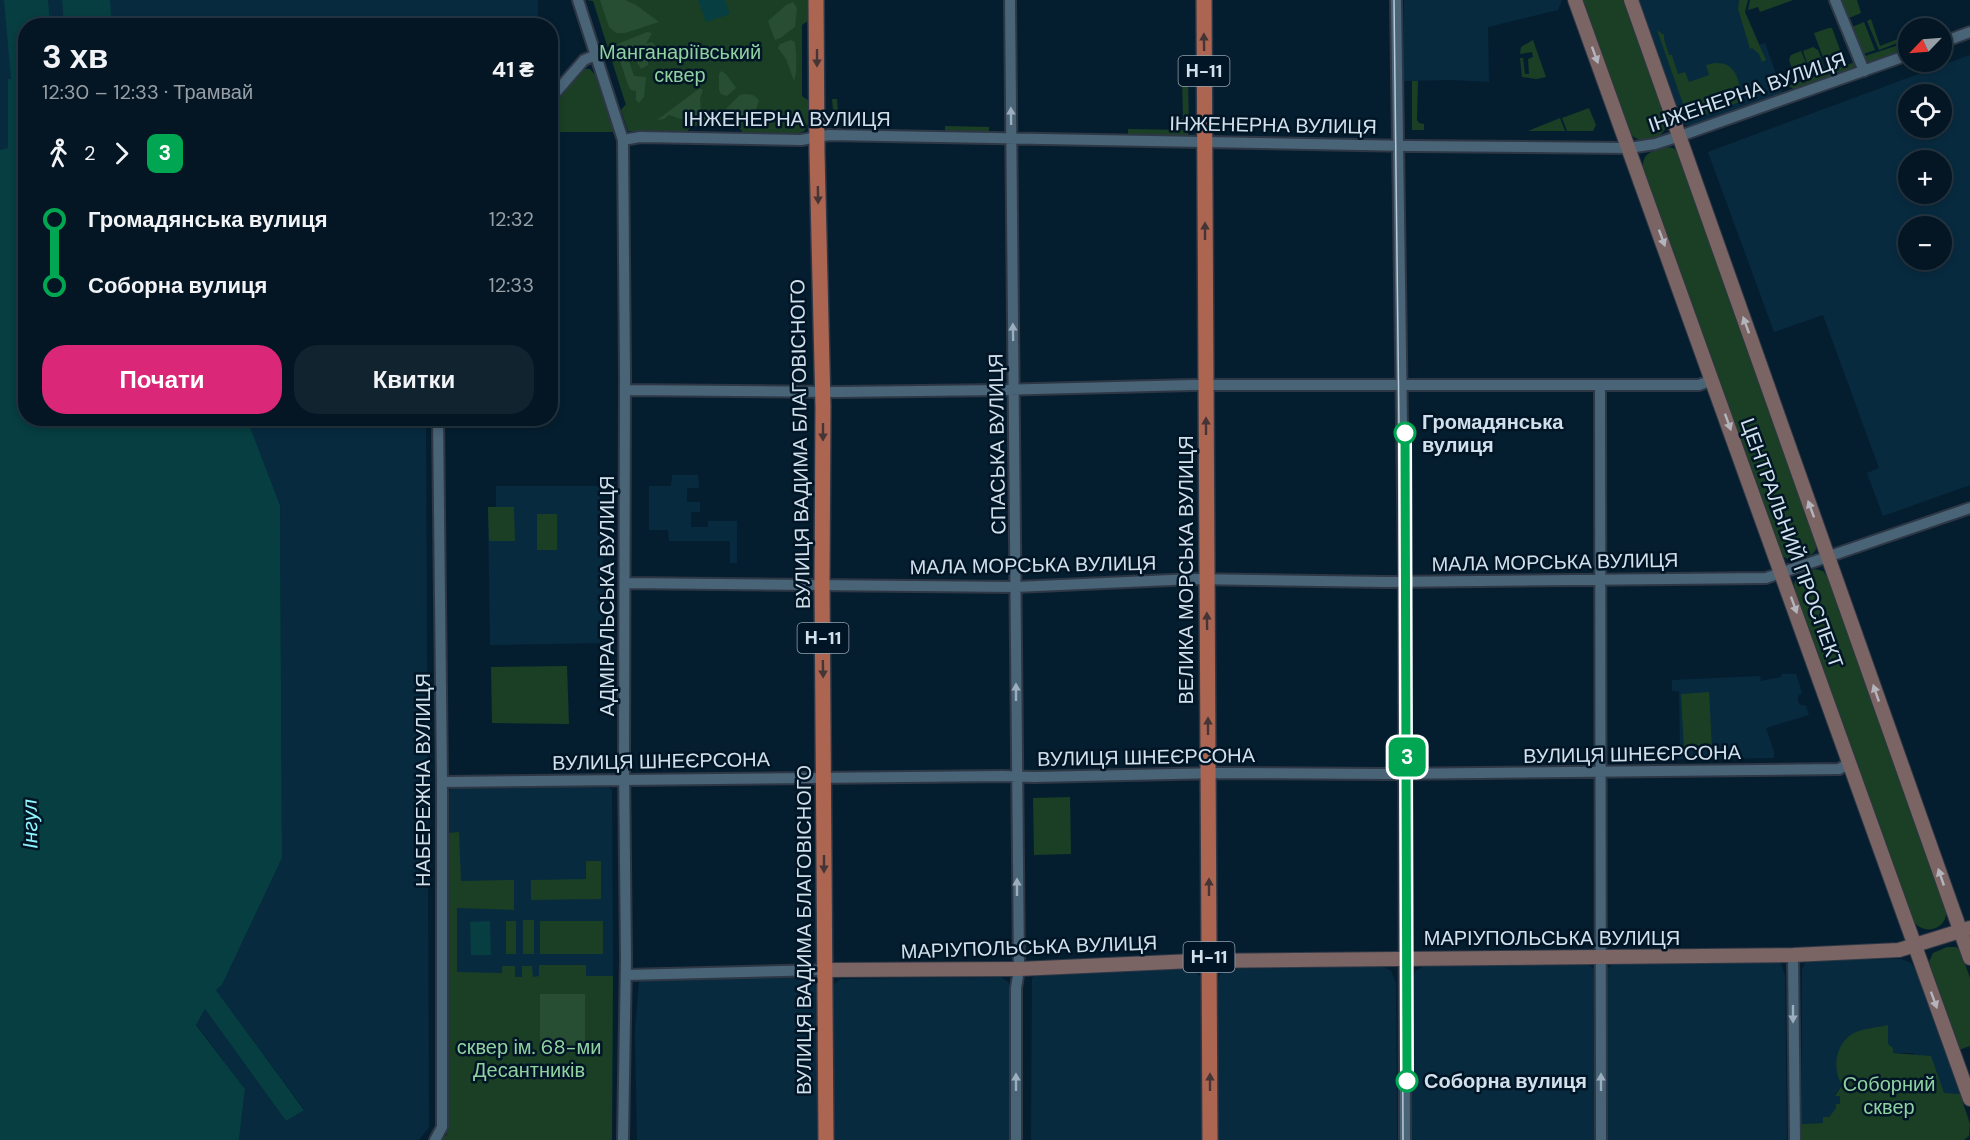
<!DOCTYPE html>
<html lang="uk">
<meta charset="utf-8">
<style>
:root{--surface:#041623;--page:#122330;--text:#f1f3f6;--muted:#979fa6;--line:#253541;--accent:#db2777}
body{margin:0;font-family:"DM Sans",sans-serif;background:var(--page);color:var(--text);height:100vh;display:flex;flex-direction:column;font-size:22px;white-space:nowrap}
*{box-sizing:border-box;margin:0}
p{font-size:20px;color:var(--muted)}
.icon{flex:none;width:33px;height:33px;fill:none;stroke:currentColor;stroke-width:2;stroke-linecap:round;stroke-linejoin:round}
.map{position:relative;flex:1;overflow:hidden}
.details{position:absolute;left:18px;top:18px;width:540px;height:408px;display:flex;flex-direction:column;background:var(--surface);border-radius:24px;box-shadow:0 3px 9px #0003,0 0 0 2px var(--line)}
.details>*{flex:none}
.badge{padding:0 12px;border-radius:9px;font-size:21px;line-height:39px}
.needle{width:39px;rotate:245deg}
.tools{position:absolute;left:1898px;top:18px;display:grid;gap:12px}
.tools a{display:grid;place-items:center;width:54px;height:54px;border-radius:50%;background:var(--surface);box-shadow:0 3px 9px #0003,0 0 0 2px var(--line);font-size:30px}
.map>.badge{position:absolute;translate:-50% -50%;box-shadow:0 0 0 3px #fff}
.legs{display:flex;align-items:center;gap:9px;height:66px;padding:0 24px;font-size:20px}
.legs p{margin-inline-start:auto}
.summary{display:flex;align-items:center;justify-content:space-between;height:102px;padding:0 24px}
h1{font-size:33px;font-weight:700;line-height:45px}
.button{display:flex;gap:12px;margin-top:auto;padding:12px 24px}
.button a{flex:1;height:69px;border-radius:24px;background:var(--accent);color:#fff;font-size:24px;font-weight:700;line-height:69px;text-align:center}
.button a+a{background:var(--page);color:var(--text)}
ul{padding:0 24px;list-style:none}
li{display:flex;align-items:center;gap:21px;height:66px;font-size:22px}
li i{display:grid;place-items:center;width:9px;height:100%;margin:0 8px;background:currentColor}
li i::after{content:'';width:15px;height:15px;margin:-8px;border:4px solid;border-radius:50%;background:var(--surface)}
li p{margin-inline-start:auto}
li:first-child i{background:linear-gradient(#0000 50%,currentColor 0)}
li:last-child i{background:linear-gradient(currentColor 50%,#0000 0)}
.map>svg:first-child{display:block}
.built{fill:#082a3f;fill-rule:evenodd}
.green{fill:#1a3f25}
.forest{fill:#274e32}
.water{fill:#063e41}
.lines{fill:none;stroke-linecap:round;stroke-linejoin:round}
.street-casing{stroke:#2e3745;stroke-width:14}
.secondary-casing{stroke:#2e3745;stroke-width:16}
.primary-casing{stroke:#2e3745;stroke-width:18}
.street{stroke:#496377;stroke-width:10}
.secondary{stroke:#7b6464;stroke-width:14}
.primary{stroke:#ac6551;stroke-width:15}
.tram{stroke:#bac9d6;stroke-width:1.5}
.oneway{fill:#453537}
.oneway2{fill:#b4b5bc}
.oneway3{fill:#9baebd}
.line-1-casing{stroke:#fff;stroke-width:14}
.line-1{stroke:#00a651;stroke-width:9}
.stop-1-dot{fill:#fff;stroke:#00a651;stroke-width:3}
.labels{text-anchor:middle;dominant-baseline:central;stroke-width:5;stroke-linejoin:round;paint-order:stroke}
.shield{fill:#001525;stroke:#93a3b0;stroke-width:1.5}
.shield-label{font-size:18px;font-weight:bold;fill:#d2e0ec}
.park-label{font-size:20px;fill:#90d1a0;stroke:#001525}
.street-label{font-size:20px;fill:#d2e0ec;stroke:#001525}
.stop-label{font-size:20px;font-weight:bold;fill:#d2e0ec;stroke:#001525;text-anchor:start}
.water-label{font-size:21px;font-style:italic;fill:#8ef5fd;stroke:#001525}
</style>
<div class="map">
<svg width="1970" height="1140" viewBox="0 0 1970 1140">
<rect width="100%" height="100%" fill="#051e2f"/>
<!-- built -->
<path class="built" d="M 0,0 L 538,0 L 538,25 L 26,26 L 25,78 L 8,80 L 8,149 L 0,150 Z
M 1404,0 L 1562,0 L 1558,10 L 1488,27 L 1489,82 L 1453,80 L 1404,81 Z
M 1637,0 L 1739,0 L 1738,9 L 1750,48 L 1765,43 L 1783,94 L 1692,125 L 1686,125 L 1681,122 Z
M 1970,55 L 1970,485 L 1883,516 L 1867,473 L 1879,468 L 1823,315 L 1774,332 L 1708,152 ZM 1908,94 L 1941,94 L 1941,128 L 1908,128 ZM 1908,160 L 1941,160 L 1941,194 L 1908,194 ZM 1908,226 L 1941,226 L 1941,260 L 1908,260 Z
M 247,419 L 426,419 L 429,1127 L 419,1140 L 239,1140 L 245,1089 L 196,1024 L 205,1009 L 286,1121 L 304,1109 L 216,990 L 222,985 L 282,858 L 280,505 Z
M 672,475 L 698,475 L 699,488 L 687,488 L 687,502 L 700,502 L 700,512 L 691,512 L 691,527 L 708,527 L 708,521 L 737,521 L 737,563 L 730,563 L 730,541 L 669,541 L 668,530 L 649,530 L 649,486 L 671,486 Z
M 496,486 L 600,486 L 600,542 L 602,542 L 604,593 L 602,593 L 602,620 L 599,620 L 600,643 L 490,645 L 488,507 L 496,507 Z
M 1782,674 L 1796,674 L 1802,693 L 1798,696 L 1798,702 L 1801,705 L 1806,706 L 1809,715 L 1766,728 L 1774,752 L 1774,758 L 1672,759 L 1672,751 L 1680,751 L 1679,691 L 1672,691 L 1672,680 L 1760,676 L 1761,681 L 1781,677 Z
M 604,784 L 612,790 L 613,976 L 447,978 L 448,797 L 450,790 L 457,786 Z
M 1901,959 L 1911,963 L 1915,969 L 1960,1094 L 1944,1094 L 1913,1053 L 1893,1053 L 1888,1044 L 1888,1026 L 1858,1031 L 1839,1080 L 1842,1085 L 1835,1095 L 1840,1096 L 1841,1104 L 1823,1123 L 1802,1124 L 1802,969 L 1805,963 L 1811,960 Z
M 1780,961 L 1785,975 L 1787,1140 L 1605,1140 L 1605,975 L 1608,968 L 1614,963 Z
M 1579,962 L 1588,964 L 1594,969 L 1595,978 L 1595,1140 L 1412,1140 L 1411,981 L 1415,971 L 1427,965 Z
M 1382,966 L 1391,971 L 1396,983 L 1397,1140 L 1217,1140 L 1216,987 L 1220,974 L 1233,969 Z
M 1193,969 L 1201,978 L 1201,987 L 1202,1140 L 1031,1140 L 1032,978 L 1038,974 Z
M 806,976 L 812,977 L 815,981 L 816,988 L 819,1140 L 637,1140 L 635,1032 L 639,982 L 644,980 Z
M 1001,977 L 1008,982 L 1011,987 L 1011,1140 L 835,1140 L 832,989 L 834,984 L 840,979 Z"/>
<!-- green -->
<path class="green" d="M 586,0 L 808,0 L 808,21 L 802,25 L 802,96 L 809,101 C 809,110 811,122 805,130 C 799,138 754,133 743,133 L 738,126 L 691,126 L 687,132 L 628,131 L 621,110 L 626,104 L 625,102 L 593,1 Z
M 1582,0 L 1624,0 L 1667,119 C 1669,137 1642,148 1631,134 Z
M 1739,0 L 1748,0 L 1745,12 L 1766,60 L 1762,62 L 1759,54 L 1752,48 L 1750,49 L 1738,9 Z
M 1750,0 L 1793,0 L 1760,12 L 1758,7 L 1748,10 Z
M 1841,0 L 1857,0 L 1861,13 L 1849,18 Z
M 1871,19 L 1880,46 L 1908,35 L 1908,39 L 1879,50 L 1867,21 Z
M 1864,22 L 1875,50 L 1861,55 L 1852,27 Z
M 1829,28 L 1832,28 L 1844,61 L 1827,68 L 1814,33 Z
M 1657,30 L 1664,35 L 1664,39 L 1669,55 L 1672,55 L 1678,74 L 1685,72 L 1689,82 L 1709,75 L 1706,65 C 1734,56 1740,78 1742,101 L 1697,118 L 1695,114 L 1688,118 Z
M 1533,40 L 1546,77 L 1536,79 L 1522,77 L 1520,58 L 1523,58 L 1525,74 L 1529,74 L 1528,59 L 1533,57 L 1532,52 L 1520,54 L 1521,47 Z
M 1908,42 L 1908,49 L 1869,63 L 1862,57 Z
M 1813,47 L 1818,50 L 1825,69 L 1796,80 L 1789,60 L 1791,55 L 1801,51 L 1806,63 L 1802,65 L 1805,70 L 1813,67 L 1811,61 L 1807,63 L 1803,51 Z
M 1855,62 L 1854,67 L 1851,70 L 1796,90 L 1788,86 Z
M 585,69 L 590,69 L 596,76 L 615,132 L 551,132 L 551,108 L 579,73 Z
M 1182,77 L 1188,77 L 1189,126 L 1171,126 L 1171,120 L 1183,119 Z
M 1412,81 L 1418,81 L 1417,120 L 1419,123 L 1424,124 L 1424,130 L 1412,130 Z
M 832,99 L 837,99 L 838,114 L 863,115 L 863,121 L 834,120 Z
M 1589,108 L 1596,125 L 1593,131 L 1567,131 L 1562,118 Z
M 1560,118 L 1565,131 L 1528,131 Z
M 945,126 L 989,127 L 989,132 L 945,131 Z
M 1128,129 L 1189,130 L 1188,136 L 1128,135 Z
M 1666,147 L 1673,148 L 1677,151 L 1816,541 C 1816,545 1817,548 1815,551 C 1811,557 1793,562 1786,558 C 1781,556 1780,550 1778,545 L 1643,170 C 1642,152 1651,152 1666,147 Z
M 488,507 L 514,507 L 515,541 L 489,541 Z
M 537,514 L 557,514 L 557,550 L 537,550 Z
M 1815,569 L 1823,571 L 1830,580 L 1946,910 C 1948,929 1925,936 1914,922 L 1795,593 C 1791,576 1801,573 1815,569 Z
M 567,666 L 569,724 L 492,723 L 491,667 Z
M 1709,692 L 1712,747 L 1684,749 L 1681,694 Z
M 1070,797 L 1071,854 L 1034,855 L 1033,798 Z
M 459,832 L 461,881 L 514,880 L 514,910 L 457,908 L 457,972 L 502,973 L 502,966 L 515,966 L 515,977 L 522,977 L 522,966 L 532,966 L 533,977 L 539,976 L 539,965 L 586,965 L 586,976 L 613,976 L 612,1140 L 442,1140 L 447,1134 L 448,833 Z
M 586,861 L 601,861 L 601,899 L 531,900 L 531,880 L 586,879 Z
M 523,920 L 534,920 L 534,954 L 523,954 Z
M 506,921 L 516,921 L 516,954 L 506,954 Z
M 540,921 L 603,921 L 603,954 L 540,954 Z
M 1947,947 L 1956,947 L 1960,950 L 1970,978 L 1970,1046 L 1959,1050 L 1929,962 L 1933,953 Z
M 1888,1025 L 1888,1044 L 1893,1048 L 1893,1053 L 1931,1056 L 1944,1093 L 1960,1094 L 1970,1124 L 1969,1136 L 1964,1140 L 1802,1140 L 1802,1124 L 1823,1123 L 1823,1117 L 1829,1117 L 1836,1108 L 1836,1104 L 1840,1104 L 1840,1096 L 1835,1096 L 1842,1085 C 1832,1069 1835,1045 1852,1034 C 1862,1028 1877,1028 1888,1025 Z"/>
<!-- forest -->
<path class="forest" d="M 600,0 L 625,0 L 636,5 L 659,22 L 625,33 L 616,33 L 609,27 Z
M 793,2 L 797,8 L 795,27 C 788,31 783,38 775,40 L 768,21 L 786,5 Z
M 647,32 L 652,33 L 646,44 L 652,42 L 656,47 L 654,55 L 648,58 L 648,65 L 641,69 L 635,59 L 628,58 L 634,76 L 646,77 L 644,97 L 639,103 L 636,100 L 636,91 L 631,90 L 628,85 L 615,45 Z
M 791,40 L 795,42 C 796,54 798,70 794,81 L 786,59 L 778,48 L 780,44 Z
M 721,71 L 726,74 L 736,88 L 727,96 L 721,94 L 719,90 L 719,74 Z
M 700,88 L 703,90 L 700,98 L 701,111 L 712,114 L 713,120 L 684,120 L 669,115 L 664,119 L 657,120 Z
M 745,94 L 753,95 L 759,100 L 754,115 L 771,110 L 775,115 L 774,120 L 754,121 L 751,117 L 722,120 L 721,114 L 740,95 Z
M 540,994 L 585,994 L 585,1047 L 540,1047 Z"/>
<!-- water -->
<path class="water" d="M 4,0 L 48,0 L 50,25 L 26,26 L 26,418 L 247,419 L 280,505 L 282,858 L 222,985 L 216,990 L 304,1110 L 286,1121 L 205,1009 L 196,1025 L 245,1089 L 239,1140 L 0,1140 L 0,150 L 8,148 L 8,79 L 11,79 Z
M 62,0 L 110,0 L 112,25 L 64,25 Z
M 698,0 L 725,0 L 730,14 L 706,22 Z
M 490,921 L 491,955 L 471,955 L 470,922 Z"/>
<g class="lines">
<defs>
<path id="street" d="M 578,0 L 623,140 L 625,375 L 624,766 L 626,959 L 623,1140
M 1010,0 L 1019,969 L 1016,988 L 1016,1140
M 1396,0 L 1404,566 L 1405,1140
M 1835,0 L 1864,71
M 1941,43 L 1970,32
M 550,99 L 584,60 L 596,55
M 623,140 L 640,137 L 801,140 L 829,135 L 1411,146 L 1629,148 L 1655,144 L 1680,136 L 1908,55
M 1600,385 L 1601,1140
M 625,390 L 837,392 L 1001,390 L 1192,385 L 1699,385 L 1712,380
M 625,583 L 1016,587 L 1193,579 L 1386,582 L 1766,578 L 1970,508
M 442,782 L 1003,776 L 1034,777 L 1220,773 L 1388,774 L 1839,769 L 1850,763
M 1793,955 L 1795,1140
M 626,975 L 824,970
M 435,1140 L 442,1127 L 442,782 L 438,418"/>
<path id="secondary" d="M 1575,0 L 1970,1099
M 1631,0 L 1970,958
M 824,970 L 1019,969 L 1193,961 L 1793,955 L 1899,950 L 1970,928"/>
<path id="primary" d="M 816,0 L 817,153 L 823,407 L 822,585 L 826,1140
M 1204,0 L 1210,1140"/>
</defs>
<!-- street casing -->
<use href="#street" class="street-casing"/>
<!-- secondary casing -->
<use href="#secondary" class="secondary-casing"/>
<!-- primary casing -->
<use href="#primary" class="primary-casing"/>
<!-- street -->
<use href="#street" class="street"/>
<!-- secondary -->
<use href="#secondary" class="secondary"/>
<!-- primary -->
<use href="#primary" class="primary"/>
<!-- tram -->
<path class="tram" d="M 1394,0 L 1401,597 L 1403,1140"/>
</g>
<!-- one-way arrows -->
<defs><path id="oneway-solid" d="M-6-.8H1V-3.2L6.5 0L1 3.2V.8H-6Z" transform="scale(1.5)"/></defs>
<g class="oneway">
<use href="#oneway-solid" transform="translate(1204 42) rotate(-91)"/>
<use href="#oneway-solid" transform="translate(817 58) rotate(90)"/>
<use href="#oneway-solid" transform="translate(818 195) rotate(89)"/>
<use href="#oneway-solid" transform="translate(1205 231) rotate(-90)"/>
<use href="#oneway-solid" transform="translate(1206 426) rotate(-90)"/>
<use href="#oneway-solid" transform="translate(823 432) rotate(90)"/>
<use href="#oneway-solid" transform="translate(1207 621) rotate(-91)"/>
<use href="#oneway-solid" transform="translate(823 669) rotate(89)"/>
<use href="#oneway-solid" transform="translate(1208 726) rotate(-90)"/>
<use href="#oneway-solid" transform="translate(824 864) rotate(90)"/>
<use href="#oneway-solid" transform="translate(1209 887) rotate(-90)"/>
<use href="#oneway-solid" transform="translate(1210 1082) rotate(-90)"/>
</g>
<g class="oneway2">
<use href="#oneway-solid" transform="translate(1595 55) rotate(70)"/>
<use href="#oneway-solid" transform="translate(1662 238) rotate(70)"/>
<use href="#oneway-solid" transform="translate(1746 325) rotate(-110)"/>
<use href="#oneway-solid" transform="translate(1728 422) rotate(70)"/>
<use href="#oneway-solid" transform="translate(1811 509) rotate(-110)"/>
<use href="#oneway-solid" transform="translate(1794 605) rotate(70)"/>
<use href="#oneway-solid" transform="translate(1876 693) rotate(-109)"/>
<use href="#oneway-solid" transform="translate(1941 877) rotate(-109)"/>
<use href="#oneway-solid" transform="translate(1934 1000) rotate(70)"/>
</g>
<g class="oneway3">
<use href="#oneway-solid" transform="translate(1011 116) rotate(-91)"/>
<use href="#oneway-solid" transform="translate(1013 332) rotate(-91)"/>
<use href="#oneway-solid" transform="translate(1016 692) rotate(-90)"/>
<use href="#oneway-solid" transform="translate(1017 887) rotate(-90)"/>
<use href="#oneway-solid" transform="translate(1793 1014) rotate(90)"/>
<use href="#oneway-solid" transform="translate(1016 1082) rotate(-90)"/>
<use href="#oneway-solid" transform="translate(1601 1082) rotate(-90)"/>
</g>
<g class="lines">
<defs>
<path id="line-1" d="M 1405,433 L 1407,1081"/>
</defs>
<!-- line-1 casing -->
<use href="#line-1" class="line-1-casing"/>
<!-- line-1 -->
<use href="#line-1" class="line-1"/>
</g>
<!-- markers -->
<g class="stop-1-dot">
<circle cx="1405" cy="433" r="10"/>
<circle cx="1407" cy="1081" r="10"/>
</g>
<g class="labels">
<!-- shield labels -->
<g class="shield">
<rect x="1178.5" y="56" width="51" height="30" rx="4.5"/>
<rect x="797.5" y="623" width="51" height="30" rx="4.5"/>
<rect x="1183.5" y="942" width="51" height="30" rx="4.5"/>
</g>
<g class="shield-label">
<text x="1204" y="71">Н-11</text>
<text x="823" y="638">Н-11</text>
<text x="1209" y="957">Н-11</text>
</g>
<!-- park labels -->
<g class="park-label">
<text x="680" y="52">Манганаріївський<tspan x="680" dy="23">сквер</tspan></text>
<text x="529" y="1047">сквер ім. 68-ми<tspan x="529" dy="23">Десантників</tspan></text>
<text x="1889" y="1084">Соборний<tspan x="1889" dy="23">сквер</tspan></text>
</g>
<!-- street labels -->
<g class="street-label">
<text transform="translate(1747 92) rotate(-19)">ІНЖЕНЕРНА ВУЛИЦЯ</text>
<text x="787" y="119">ІНЖЕНЕРНА ВУЛИЦЯ</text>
<text transform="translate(1273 125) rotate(1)">ІНЖЕНЕРНА ВУЛИЦЯ</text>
<text transform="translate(800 444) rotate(-91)">ВУЛИЦЯ ВАДИМА БЛАГОВІСНОГО</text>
<text transform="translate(997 444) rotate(-91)">СПАСЬКА ВУЛИЦЯ</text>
<text transform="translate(1792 543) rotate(70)">ЦЕНТРАЛЬНИЙ ПРОСПЕКТ</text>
<text transform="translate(1555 562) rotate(-1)">МАЛА МОРСЬКА ВУЛИЦЯ</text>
<text transform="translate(1033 565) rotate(-1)">МАЛА МОРСЬКА ВУЛИЦЯ</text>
<text transform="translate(1186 570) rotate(-90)">ВЕЛИКА МОРСЬКА ВУЛИЦЯ</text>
<text transform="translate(607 596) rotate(-90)">АДМІРАЛЬСЬКА ВУЛИЦЯ</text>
<text transform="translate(1632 754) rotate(-1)">ВУЛИЦЯ ШНЕЄРСОНА</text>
<text transform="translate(1146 757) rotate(-1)">ВУЛИЦЯ ШНЕЄРСОНА</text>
<text transform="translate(661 761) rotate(-1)">ВУЛИЦЯ ШНЕЄРСОНА</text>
<text transform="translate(423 780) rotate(-90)">НАБЕРЕЖНА ВУЛИЦЯ</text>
<text transform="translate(804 930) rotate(-90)">ВУЛИЦЯ ВАДИМА БЛАГОВІСНОГО</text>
<text x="1552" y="938">МАРІУПОЛЬСЬКА ВУЛИЦЯ</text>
<text transform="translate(1029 947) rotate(-2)">МАРІУПОЛЬСЬКА ВУЛИЦЯ</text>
</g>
<!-- stop labels -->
<g class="stop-label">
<text x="1422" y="422">Громадянська<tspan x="1422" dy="23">вулиця</tspan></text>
<text x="1424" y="1081">Соборна вулиця</text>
</g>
<!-- water labels -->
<g class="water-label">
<text transform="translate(30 824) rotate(-91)">Інгул</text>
</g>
</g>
</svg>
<div class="tools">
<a><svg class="needle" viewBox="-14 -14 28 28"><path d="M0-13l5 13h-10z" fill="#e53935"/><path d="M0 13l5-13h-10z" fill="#979fa6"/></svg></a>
<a><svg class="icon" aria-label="locate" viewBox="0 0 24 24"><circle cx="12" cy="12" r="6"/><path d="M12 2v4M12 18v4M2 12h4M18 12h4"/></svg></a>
<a>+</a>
<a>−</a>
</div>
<b class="badge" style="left:1407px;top:757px;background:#00a651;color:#fff">3</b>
<section class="details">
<div class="summary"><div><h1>3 хв</h1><p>12:30 – 12:33 · Трамвай</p></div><b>41 ₴</b></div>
<div class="legs"><svg class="icon" aria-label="walk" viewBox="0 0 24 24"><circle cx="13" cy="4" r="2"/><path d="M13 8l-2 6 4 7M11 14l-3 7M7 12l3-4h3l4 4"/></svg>2<svg class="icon" aria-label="forward" viewBox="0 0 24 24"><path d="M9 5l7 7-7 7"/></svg><b class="badge" style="background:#00a651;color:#fff">3</b></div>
<ul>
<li><i style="color:#00a651"></i><b>Громадянська вулиця</b><p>12:32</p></li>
<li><i style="color:#00a651"></i><b>Соборна вулиця</b><p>12:33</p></li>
</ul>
<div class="button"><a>Почати</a><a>Квитки</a></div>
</section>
</div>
